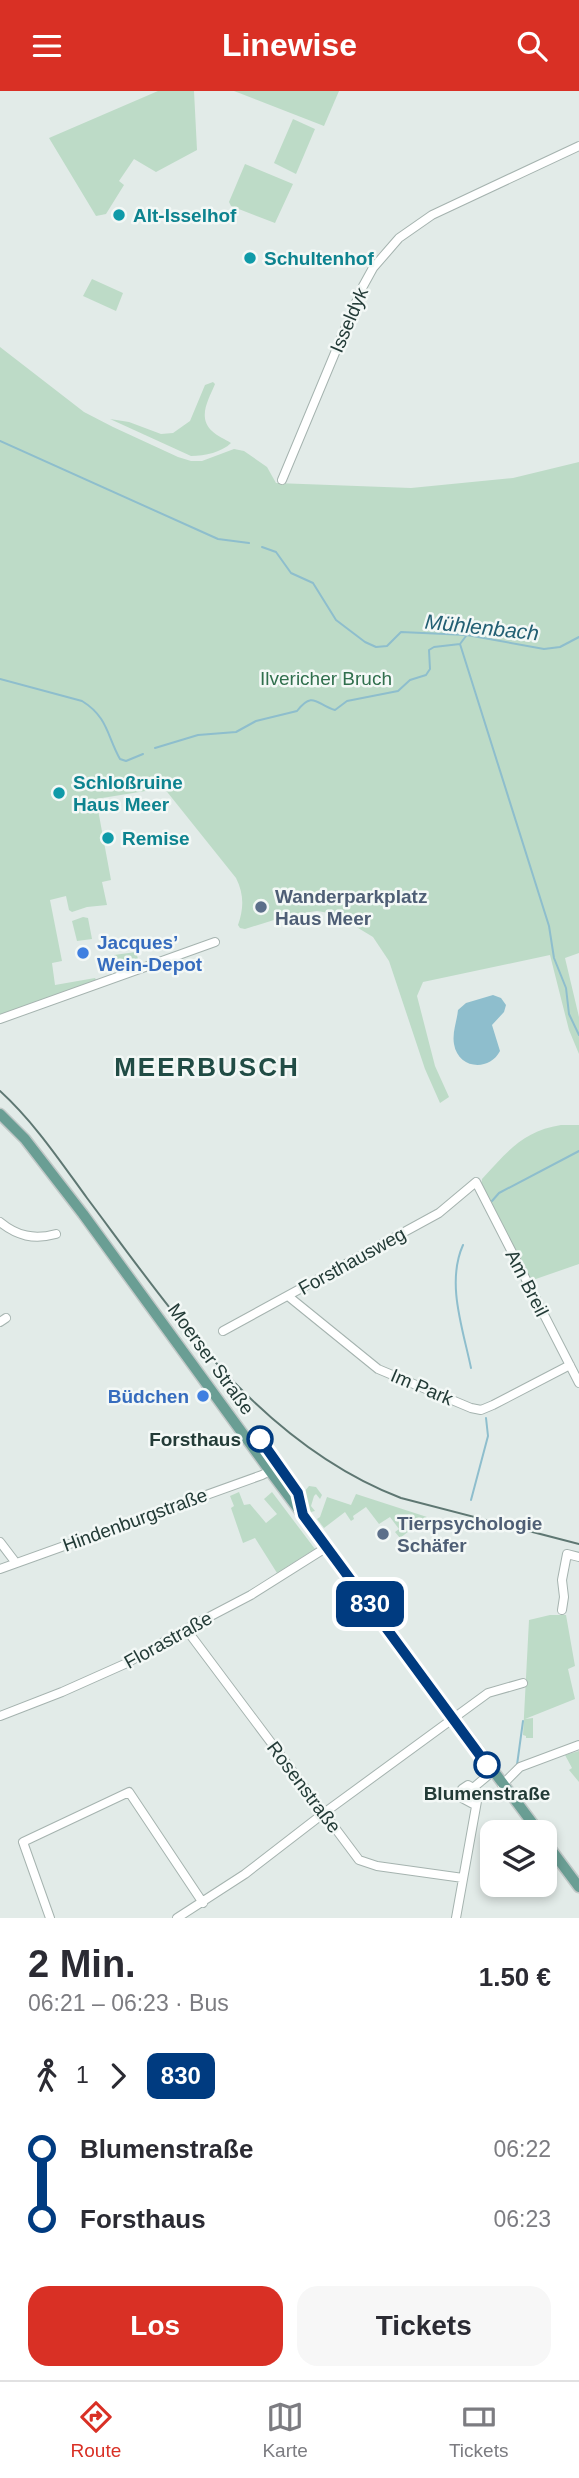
<!DOCTYPE html>
<html lang="de">
<meta charset="utf-8">
<style>
:root{--surface:#fff;--page:#f7f7f7;--text:#2b2b33;--muted:#7c7c81;--line:#e1e1e2;--accent:#d93025}
body{margin:0;font-family:Helvetica,sans-serif;background:var(--page);color:var(--text);height:100vh;display:flex;flex-direction:column;font-size:26px;white-space:nowrap}
*{box-sizing:border-box;margin:0}
p{font-size:23px;color:var(--muted)}
.icon{flex:none;width:38px;height:38px;fill:none;stroke:currentColor;stroke-width:2;stroke-linecap:round;stroke-linejoin:round}
.map{position:relative;height:1827px;overflow:hidden}
.details{display:flex;flex-direction:column;background:var(--surface);flex:1}
.details>*{flex:none}
.badge{padding:0 14px;border-radius:10px;font-size:24px;line-height:46px}
.controls{position:absolute;left:480px;top:1729px;display:grid;gap:14px}
.controls a{display:grid;place-items:center;width:77px;height:77px;border-radius:14px;background:var(--surface);box-shadow:0 4px 10px #0003;font-size:35px}
.map>.badge{position:absolute;translate:-50% -50%;box-shadow:0 0 0 4px #fff}
.legs{display:flex;align-items:center;gap:10px;height:77px;padding:0 28px;font-size:23px}
.legs p{margin-inline-start:auto}
.overview{display:flex;align-items:center;justify-content:space-between;height:119px;padding:0 28px}
h1{font-size:38px;font-weight:700;line-height:52px}
.cta{display:flex;gap:14px;margin-top:auto;padding:14px 28px}
.cta a{flex:1;height:80px;border-radius:21px;background:var(--accent);color:#fff;font-size:28px;font-weight:700;line-height:80px;text-align:center}
.cta a+a{background:var(--page);color:var(--text)}
ul{padding:0 28px;list-style:none}
li{display:flex;align-items:center;gap:24px;height:70px;font-size:26px}
li i{display:grid;place-items:center;width:10px;height:100%;margin:0 9px;background:currentColor}
li i::after{content:'';width:18px;height:18px;margin:-9px;border:5px solid;border-radius:50%;background:var(--surface)}
li p{margin-inline-start:auto}
li:first-child i{background:linear-gradient(#0000 50%,currentColor 0)}
li:last-child i{background:linear-gradient(currentColor 50%,#0000 0)}
header{display:flex;justify-content:space-between;align-items:center;height:91px;padding:0 28px;background:var(--accent);color:#fff;font-size:32px;font-weight:700}
.tabs{display:flex;justify-content:space-around;align-items:center;height:98px;border-top:2px solid var(--line);background:var(--surface);font-size:19px;color:var(--muted)}
.tabs a{display:grid;justify-items:center;gap:4px}
.tabs .selected{color:var(--accent)}
.map>svg:first-child{display:block}
.green{fill:#bddbc7}
.water{fill:#8ebecd}
.lines{fill:none;stroke-linecap:round;stroke-linejoin:round}
.stream{stroke:#8ebecd;stroke-width:2}
.minor-casing{stroke:#a5b3af;stroke-width:10}
.major-casing{stroke:#c1c8c7;stroke-width:13}
.minor{stroke:#fff;stroke-width:8}
.major{stroke:#6a9e94;stroke-width:10}
.tram{stroke:#5e7772;stroke-width:2}
.line-1-casing{stroke:#fff;stroke-width:16}
.line-1{stroke:#003b80;stroke-width:10}
.culture-dot{fill:#0f9aa8;stroke:#f3f8f6;stroke-width:2.5}
.service-dot{fill:#5c6f8a;stroke:#f3f8f6;stroke-width:2.5}
.shop-dot{fill:#3f7fe0;stroke:#f3f8f6;stroke-width:2.5}
.stop-1-dot{fill:#fff;stroke:#003b80;stroke-width:3.5}
.labels{text-anchor:middle;dominant-baseline:central;stroke-width:5;stroke-linejoin:round;paint-order:stroke}
.culture-label{font-size:19px;font-weight:bold;fill:#0d838f;stroke:#f3f8f6;text-anchor:start}
.street-label{font-size:19px;fill:#233b37;stroke:#f3f8f6}
.park-label{font-size:19px;fill:#306f4d;stroke:#f3f8f6}
.service-label{font-size:19px;font-weight:bold;fill:#4e5e75;stroke:#f3f8f6;text-anchor:start}
.shop-label{font-size:19px;font-weight:bold;fill:#366cbe;stroke:#f3f8f6;text-anchor:start}
.stop-label{font-size:19px;font-weight:bold;fill:#233b37;stroke:#f3f8f6;text-anchor:end}
.water-label{font-size:21px;font-style:italic;fill:#225f73;stroke:#f3f8f6}
.district-label{font-size:26px;font-weight:bold;letter-spacing:2px;fill:#214c45;stroke:#f3f8f6}
</style>
<header><svg class="icon" aria-label="menu" viewBox="0 0 24 24"><path d="M4 6h16M4 12h16M4 18h16"/></svg>Linewise<svg class="icon" aria-label="search" viewBox="0 0 24 24"><circle cx="10" cy="10" r="6"/><path d="M15 15l6 6"/></svg></header>
<div class="map">
<svg width="579" height="1827" viewBox="0 0 579 1827">
<rect width="100%" height="100%" fill="#e2ebe8"/>
<!-- green -->
<path class="green" d="M 158,0 L 194,0 L 197,59 L 156,81 L 134,68 L 119,90 L 124,94 L 106,123 L 96,125 L 49,47 Z
M 234,0 L 339,0 L 324,35 Z
M 293,28 L 315,38 L 296,83 L 274,72 Z
M 245,73 L 293,93 L 275,132 L 231,115 L 229,111 Z
M 92,188 L 123,202 L 116,220 L 83,205 Z
M 0,256 L 84,321 L 113,336 L 178,366 L 191,370 L 202,370 L 234,358 L 244,360 L 267,376 L 276,392 L 411,397 L 513,387 L 579,371 L 579,862 L 565,867 L 579,926 L 579,963 L 569,939 L 550,864 L 423,891 L 417,905 L 435,975 L 449,1006 L 440,1012 L 425,978 L 389,870 L 373,846 L 335,823 L 317,820 L 290,824 L 245,838 L 240,837 L 238,834 C 244,817 244,803 236,787 L 164,697 L 96,708 L 111,789 L 102,791 L 107,814 L 87,816 L 72,821 L 69,819 L 66,805 L 50,809 L 62,870 L 52,872 L 55,894 L 95,887 L 98,892 L 0,926 Z
M 213,291 L 215,293 C 209,308 197,326 212,340 C 217,345 225,348 231,352 C 222,361 205,365 191,365 L 110,328 L 129,331 L 161,343 L 173,342 L 190,330 L 205,294 Z
M 83,826 L 88,827 L 92,848 L 77,850 L 72,830 Z
M 136,861 L 140,875 L 120,882 L 114,864 Z
M 561,1034 L 579,1034 L 579,1173 L 530,1190 L 481,1096 L 482,1088 C 507,1061 523,1040 561,1034 Z
M 309,1395 L 316,1396 L 322,1404 L 320,1408 L 316,1403 L 314,1405 L 311,1415 L 315,1420 L 311,1421 L 306,1412 L 304,1401 Z
M 239,1401 L 244,1414 L 250,1413 L 266,1432 L 277,1423 L 264,1408 L 272,1401 L 315,1458 L 277,1482 L 255,1447 L 243,1452 L 231,1417 L 234,1415 L 230,1405 Z
M 356,1403 L 427,1426 L 400,1447 L 395,1441 L 399,1438 L 390,1426 L 379,1433 L 366,1416 L 353,1425 L 354,1428 L 351,1430 L 345,1421 L 324,1437 L 317,1428 L 320,1426 L 327,1406 L 351,1414 Z
M 550,1524 L 566,1524 L 575,1575 L 568,1578 L 575,1608 L 525,1628 L 533,1627 L 533,1647 L 526,1647 L 526,1645 L 523,1644 L 529,1529 Z
M 579,1660 L 579,1691 L 569,1679 L 572,1677 L 565,1664 Z"/>
<!-- water -->
<path class="water" d="M 493,904 L 501,907 L 506,914 L 504,921 L 492,934 L 500,960 C 489,981 458,978 454,953 C 452,941 457,930 458,919 L 466,912 Z"/>
<g class="lines">
<!-- stream -->
<path class="stream" d="M 0,350 L 218,448 L 249,452
M 262,456 L 276,461 L 291,482 L 313,492 L 336,529 L 365,551 L 376,556 L 387,555 L 401,541 L 467,544 L 544,558 L 560,556 L 579,546
M 460,553 L 549,835 L 554,867 L 566,897 L 569,923 L 579,944
M 0,588 L 82,610 C 108,626 107,645 120,668 L 126,670 L 143,663
M 155,657 L 198,644 L 236,641 L 256,630 L 297,620 C 313,599 317,614 335,619 L 347,610 L 398,600 L 410,589 L 426,584 L 430,578 L 429,559 L 434,556 L 460,553 L 466,545
M 492,1110 L 499,1102 L 579,1060
M 463,1154 C 446,1192 463,1238 471,1277
M 471,1409 L 488,1345 L 486,1327
M 517,1674 L 523,1630"/>
<defs>
<path id="minor" d="M 282,389 L 362,197 L 373,177 L 399,147 L 432,124 L 579,55
M 0,928 L 215,851
M 0,1131 C 17,1145 34,1149 56,1143
M 288,1205 L 378,1278 L 471,1317 L 481,1319 L 493,1314 L 570,1274
M 0,1231 L 6,1227
M 223,1240 L 439,1122 L 476,1091 L 579,1292
M 0,1451 L 16,1472
M 0,1478 L 262,1384 L 270,1380
M 562,1519 L 564,1506 L 562,1489 L 567,1463 L 579,1466
M 186,1538 L 359,1769 L 377,1775 L 463,1787
M 0,1625 L 62,1601 L 127,1572 L 186,1538 L 251,1504 L 327,1456
M 502,1694 L 520,1676 L 579,1654
M 475,1714 L 462,1707 L 462,1698 L 468,1694 L 473,1697 L 492,1681
M 50,1827 L 23,1751 L 129,1701 L 203,1812
M 177,1827 L 245,1783 L 324,1722 L 488,1602 L 523,1592
M 456,1827 L 477,1710 L 477,1703 L 473,1697"/>
<path id="major" d="M 0,1023 L 25,1048 L 83,1123 L 270,1380 L 539,1741
M 544,1749 L 579,1796"/>
</defs>
<!-- minor casing -->
<use href="#minor" class="minor-casing"/>
<!-- major casing -->
<use href="#major" class="major-casing"/>
<!-- minor -->
<use href="#minor" class="minor"/>
<!-- major -->
<use href="#major" class="major"/>
<!-- tram -->
<path class="tram" d="M 0,1000 C 34,1031 60,1070 87,1107 C 174,1223 260,1353 401,1407 L 579,1453"/>
</g>
<g class="lines">
<defs>
<path id="line-1" d="M 260,1348 L 298,1402 L 303,1424 L 487,1674"/>
</defs>
<!-- line-1 casing -->
<use href="#line-1" class="line-1-casing"/>
<!-- line-1 -->
<use href="#line-1" class="line-1"/>
</g>
<!-- markers -->
<g class="culture-dot">
<circle cx="119" cy="124" r="7"/>
<circle cx="250" cy="167" r="7"/>
<circle cx="59" cy="702" r="7"/>
<circle cx="108" cy="747" r="7"/>
</g>
<g class="service-dot">
<circle cx="261" cy="816" r="7"/>
<circle cx="383" cy="1443" r="7"/>
</g>
<g class="shop-dot">
<circle cx="83" cy="862" r="7"/>
<circle cx="203" cy="1305" r="7"/>
</g>
<g class="stop-1-dot">
<circle cx="260" cy="1348" r="12"/>
<circle cx="487" cy="1674" r="12"/>
</g>
<g class="labels">
<!-- culture labels -->
<g class="culture-label">
<text x="133" y="124">Alt-Isselhof</text>
<text x="264" y="167">Schultenhof</text>
<text x="73" y="691">Schloßruine<tspan x="73" dy="22">Haus Meer</tspan></text>
<text x="122" y="747">Remise</text>
</g>
<!-- street labels -->
<g class="street-label">
<text transform="translate(349 229) rotate(-67)">Isseldyk</text>
<text transform="translate(352 1170) rotate(-29)">Forsthausweg</text>
<text transform="translate(527 1192) rotate(63)">Am Breil</text>
<text transform="translate(211 1268) rotate(54)">Moerser Straße</text>
<text transform="translate(422 1296) rotate(23)">Im Park</text>
<text transform="translate(135 1429) rotate(-20)">Hindenburgstraße</text>
<text transform="translate(168 1549) rotate(-29)">Florastraße</text>
<text transform="translate(304 1696) rotate(53)">Rosenstraße</text>
</g>
<!-- park labels -->
<g class="park-label">
<text x="326" y="587">Ilvericher Bruch</text>
</g>
<!-- service labels -->
<g class="service-label">
<text x="275" y="805">Wanderparkplatz<tspan x="275" dy="22">Haus Meer</tspan></text>
<text x="397" y="1432">Tierpsychologie<tspan x="397" dy="22">Schäfer</tspan></text>
</g>
<!-- shop labels -->
<g class="shop-label">
<text x="97" y="851">Jacques’<tspan x="97" dy="22">Wein-Depot</tspan></text>
<text x="189" y="1305" text-anchor="end">Büdchen</text>
</g>
<!-- stop labels -->
<g class="stop-label">
<text x="241" y="1348">Forsthaus</text>
<text x="487" y="1702" text-anchor="middle">Blumenstraße</text>
</g>
<!-- water labels -->
<g class="water-label">
<text transform="translate(482 536) rotate(6)">Mühlenbach</text>
</g>
<!-- district labels -->
<g class="district-label">
<text x="207" y="976">MEERBUSCH</text>
</g>
</g>
</svg>
<div class="controls">
<a><svg class="icon" aria-label="layers" viewBox="0 0 24 24"><path d="M12 4l9 5-9 5-9-5zM3 14l9 5 9-5"/></svg></a>
</div>
<b class="badge" style="left:370px;top:1513px;background:#003b80;color:#fff">830</b>
</div>
<section class="details">
<div class="overview"><div><h1>2 Min.</h1><p>06:21 – 06:23 · Bus</p></div><b>1.50 €</b></div>
<div class="legs"><svg class="icon" aria-label="walk" viewBox="0 0 24 24"><circle cx="13" cy="4" r="2"/><path d="M13 8l-2 6 4 7M11 14l-3 7M7 12l3-4h3l4 4"/></svg>1<svg class="icon" aria-label="forward" viewBox="0 0 24 24"><path d="M9 5l7 7-7 7"/></svg><b class="badge" style="background:#003b80;color:#fff">830</b></div>
<ul>
<li><i style="color:#003b80"></i><b>Blumenstraße</b><p>06:22</p></li>
<li><i style="color:#003b80"></i><b>Forsthaus</b><p>06:23</p></li>
</ul>
<div class="cta"><a>Los</a><a>Tickets</a></div>
</section>
<nav class="tabs">
<a class="selected"><svg class="icon" aria-label="directions" viewBox="0 0 24 24"><path d="M12 3l9 9-9 9-9-9zM9 14v-3h6M13 9l2 2-2 2"/></svg>Route</a>
<a><svg class="icon" aria-label="map" viewBox="0 0 24 24"><path d="M3 6l6-2 6 2 6-2v14l-6 2-6-2-6 2zM9 4v14M15 6v14"/></svg>Karte</a>
<a><svg class="icon" aria-label="tickets" viewBox="0 0 24 24"><path d="M3 7h18v10H3zM15 7v10"/></svg>Tickets</a>
</nav>
